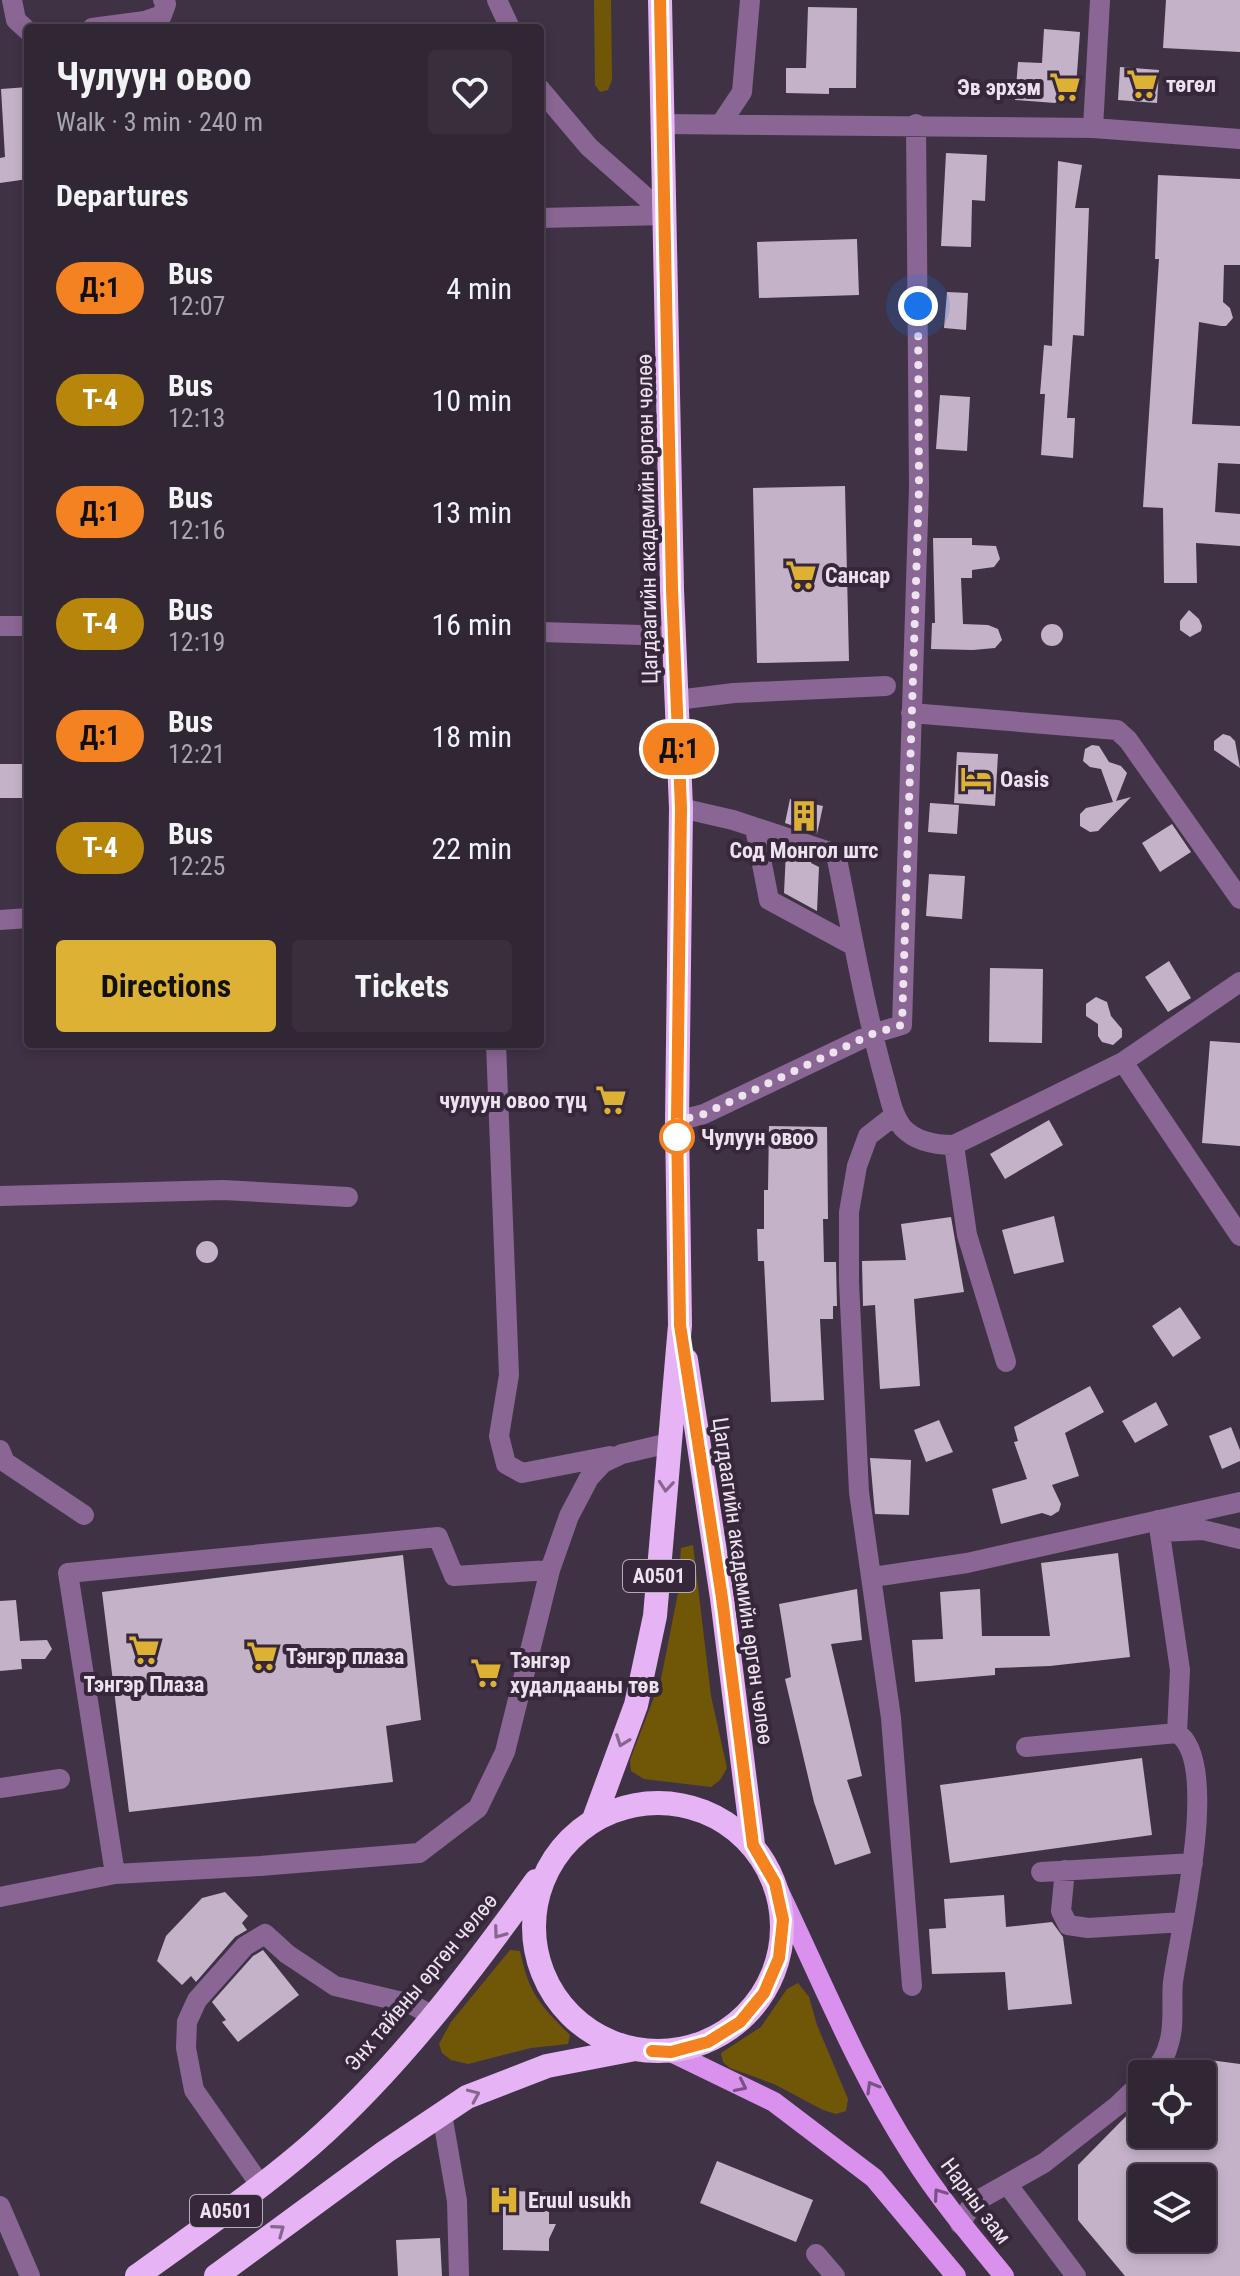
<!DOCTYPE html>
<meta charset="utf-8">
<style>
:root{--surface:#302634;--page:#382e3c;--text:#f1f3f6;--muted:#a8a5ac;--line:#4b434f;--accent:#ddb133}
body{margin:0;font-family:"Roboto Condensed",sans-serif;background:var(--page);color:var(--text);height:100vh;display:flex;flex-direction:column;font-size:30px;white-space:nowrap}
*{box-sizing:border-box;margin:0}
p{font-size:26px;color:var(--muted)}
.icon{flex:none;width:44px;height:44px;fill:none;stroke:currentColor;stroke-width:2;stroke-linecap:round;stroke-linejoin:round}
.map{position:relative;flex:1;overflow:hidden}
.drawer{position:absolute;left:24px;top:24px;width:520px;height:1024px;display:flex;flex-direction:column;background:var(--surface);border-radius:8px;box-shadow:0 4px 12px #0003,0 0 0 2px var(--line)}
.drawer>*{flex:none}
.badge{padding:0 16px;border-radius:26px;font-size:28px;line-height:52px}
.buttons{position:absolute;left:1128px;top:2060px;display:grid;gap:16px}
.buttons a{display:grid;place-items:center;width:88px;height:88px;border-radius:8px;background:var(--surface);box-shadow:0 4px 12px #0003,0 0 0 2px var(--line);font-size:40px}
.you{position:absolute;width:40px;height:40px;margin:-20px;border:6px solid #fff;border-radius:50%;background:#1a73e8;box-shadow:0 0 0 12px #1a73e833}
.map>.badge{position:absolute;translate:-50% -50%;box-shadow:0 0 0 4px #fff}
h2{padding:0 32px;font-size:30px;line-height:72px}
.round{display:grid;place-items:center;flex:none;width:84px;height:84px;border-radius:8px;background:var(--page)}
.head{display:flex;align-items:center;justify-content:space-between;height:136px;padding:0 32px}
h1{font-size:38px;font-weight:700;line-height:60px}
.action{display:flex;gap:16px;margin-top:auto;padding:16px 32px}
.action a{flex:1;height:92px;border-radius:8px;background:var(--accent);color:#111;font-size:32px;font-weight:700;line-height:92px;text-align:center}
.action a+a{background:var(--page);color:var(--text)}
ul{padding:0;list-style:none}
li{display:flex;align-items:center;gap:24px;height:112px;padding:0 32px}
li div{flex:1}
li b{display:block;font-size:30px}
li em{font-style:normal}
li .badge{min-width:88px;font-weight:700;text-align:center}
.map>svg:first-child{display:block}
.green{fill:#705708}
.building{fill:#c4b2c9;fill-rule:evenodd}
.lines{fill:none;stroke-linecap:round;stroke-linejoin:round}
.minor{stroke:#896693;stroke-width:20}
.major{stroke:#d991ed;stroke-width:20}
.highway{stroke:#e6b3f4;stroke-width:24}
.oneway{stroke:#85678e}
.oneway2{stroke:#775282}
.line-casing{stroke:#fff;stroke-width:18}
.line{stroke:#f58220;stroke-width:12}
.walk{stroke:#ede3ef;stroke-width:8;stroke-dasharray:0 14.4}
.stop-dot{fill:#fff;stroke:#f58220;stroke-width:4}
.labels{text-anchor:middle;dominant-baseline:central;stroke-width:8;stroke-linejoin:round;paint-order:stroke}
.shield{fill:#36283a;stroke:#b6abb9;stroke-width:2}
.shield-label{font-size:20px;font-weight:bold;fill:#ede3ef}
.poi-label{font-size:22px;font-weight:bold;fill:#ede3ef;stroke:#36283a;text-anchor:start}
.street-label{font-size:22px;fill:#ede3ef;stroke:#36283a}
.stop-label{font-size:22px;font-weight:bold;fill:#ede3ef;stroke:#36283a;text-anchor:start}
</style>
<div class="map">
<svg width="1240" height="2276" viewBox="0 0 1240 2276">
<rect width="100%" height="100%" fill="#403245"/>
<!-- green -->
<path class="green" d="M 594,0 L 611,0 L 612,80 L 608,90 L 600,92 L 595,85 Z
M 693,1545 L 711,1696 L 727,1768 L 720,1780 L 711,1787 L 644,1779 L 631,1771 L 630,1760 L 661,1679 L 678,1593 L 681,1548 Z
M 510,1950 L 520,1951 C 529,1994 540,2005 570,2035 L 568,2044 L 531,2048 L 468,2064 L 451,2060 L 442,2053 L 439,2044 L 451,2022 Z
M 798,1983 L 809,1997 L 817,2025 L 848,2099 L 846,2111 L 836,2114 L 823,2110 L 774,2084 L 730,2068 L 723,2062 L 721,2053 L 761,2027 L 787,1989 Z"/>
<!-- building -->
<path class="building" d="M 1166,0 L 1240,0 L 1240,52 L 1163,48 Z
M 808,7 L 857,8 L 856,88 L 829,88 L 829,94 L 786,93 L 786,68 L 806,68 Z
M 1044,29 L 1080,32 L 1076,87 L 1055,103 L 1015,100 L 1018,62 L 1042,63 Z
M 1120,67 L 1159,70 L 1157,103 L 1118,100 Z
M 28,87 L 28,179 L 0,183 L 0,158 L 5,157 L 1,89 Z
M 946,153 L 987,155 L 985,201 L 972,200 L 971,247 L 941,246 Z
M 1058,161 L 1082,165 L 1075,208 L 1089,208 L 1084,336 L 1073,335 L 1067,418 L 1075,418 L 1073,458 L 1041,455 L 1045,394 L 1040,394 L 1044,345 L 1052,346 Z
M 1158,175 L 1240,179 L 1240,265 L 1224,265 L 1223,302 L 1230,308 L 1233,318 L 1226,326 L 1221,326 L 1199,322 L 1192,424 L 1240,426 L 1240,464 L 1218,463 L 1215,512 L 1240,514 L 1240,546 L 1196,543 L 1197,583 L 1164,583 L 1163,508 L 1143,507 L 1159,259 L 1155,259 Z
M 857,239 L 859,295 L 759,298 L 757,242 Z
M 947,292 L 968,293 L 966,330 L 944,328 Z
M 940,395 L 970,397 L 967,451 L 936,449 Z
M 845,486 L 849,661 L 757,663 L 753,488 Z
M 933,538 L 972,538 L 972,545 L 996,546 L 1000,559 L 994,567 L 972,570 L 972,578 L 961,578 L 963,624 L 988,625 L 998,629 L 1002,640 L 995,648 L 973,650 L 931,649 L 932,623 L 935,623 Z
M 1189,610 L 1199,619 L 1202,626 L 1201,631 L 1190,637 L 1180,630 L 1180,621 Z
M1041 635a11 11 0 1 1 22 0a11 11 0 1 1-22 0Z
M 1223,734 L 1230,736 L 1235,741 L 1240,768 L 1214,750 L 1214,741 Z
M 1092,745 L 1099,746 L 1109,762 L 1121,766 L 1127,773 L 1116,801 L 1131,797 L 1098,831 L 1090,832 L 1080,826 L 1080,814 L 1086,808 L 1113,802 L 1101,769 L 1090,767 L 1083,761 L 1085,749 Z
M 957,752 L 998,754 L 995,806 L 954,803 Z
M 0,764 L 28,764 L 28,798 L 0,798 Z
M 790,799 L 823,806 L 817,834 L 785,823 Z
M 930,803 L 959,805 L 957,834 L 928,832 Z
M 1172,824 L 1191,852 L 1160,872 L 1142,843 Z
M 786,851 L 812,860 L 811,863 L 819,867 L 817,911 L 784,893 Z
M 929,874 L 965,876 L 962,919 L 926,916 Z
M 1169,961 L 1191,998 L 1168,1012 L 1145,977 Z
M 990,968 L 1043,969 L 1042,1043 L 989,1042 Z
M 1096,997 L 1107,1002 L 1111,1016 L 1122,1029 L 1122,1037 L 1113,1045 L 1102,1042 L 1098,1036 L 1098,1024 L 1086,1016 L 1086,1004 Z
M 1210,1041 L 1240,1043 L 1240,1146 L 1202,1143 Z
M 1049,1120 L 1063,1145 L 1005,1179 L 990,1154 Z
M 769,1126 L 827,1127 L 828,1219 L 823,1219 L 824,1262 L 836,1262 L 837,1306 L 833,1306 L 833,1319 L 820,1319 L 824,1400 L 771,1402 L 764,1261 L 758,1261 L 757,1229 L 764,1229 L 764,1190 L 768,1190 Z
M 1054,1216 L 1064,1262 L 1014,1274 L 1002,1230 Z
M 951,1217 L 964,1292 L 914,1299 L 920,1386 L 880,1389 L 875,1305 L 863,1306 L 862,1261 L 906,1260 L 901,1224 Z
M196 1252a11 11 0 1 1 22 0a11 11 0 1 1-22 0Z
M 1180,1307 L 1201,1338 L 1173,1357 L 1152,1326 Z
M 1090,1386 L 1104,1412 L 1065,1433 L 1079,1476 L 1052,1485 L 1061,1504 L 1059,1511 L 1051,1516 L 1042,1513 L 1001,1524 L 992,1489 L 1027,1479 L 1014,1442 L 1018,1441 L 1014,1427 Z
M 1156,1402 L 1168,1425 L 1135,1443 L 1122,1421 Z
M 939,1420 L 953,1452 L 926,1462 L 914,1430 Z
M 1231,1427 L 1240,1450 L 1240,1461 L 1222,1469 L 1209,1436 Z
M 870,1458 L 911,1460 L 909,1515 L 875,1514 Z
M 1118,1553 L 1130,1657 L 1050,1666 L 995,1668 L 995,1675 L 915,1682 L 912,1640 L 943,1639 L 940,1592 L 980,1589 L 982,1636 L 1050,1636 L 1041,1563 Z
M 403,1555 L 421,1720 L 386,1726 L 393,1782 L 129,1812 L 102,1592 Z
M 857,1589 L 862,1640 L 831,1644 L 862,1776 L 847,1780 L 871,1853 L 835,1865 L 814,1802 L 785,1679 L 791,1677 L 779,1604 Z
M 16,1600 L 20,1641 L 47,1640 L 52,1649 L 45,1659 L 21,1659 L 22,1669 L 0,1671 L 0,1601 Z
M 1142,1758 L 1152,1835 L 950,1863 L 940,1785 Z
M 225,1892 L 248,1916 L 242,1923 L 247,1930 L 235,1937 L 196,1982 L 191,1976 L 182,1985 L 157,1961 L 166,1936 L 202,1898 Z
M 1004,1895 L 1006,1927 L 1052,1922 L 1063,1937 L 1072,2004 L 1008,2010 L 1005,1972 L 932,1974 L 929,1929 L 946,1928 L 944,1899 Z
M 263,1950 L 299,1995 L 238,2042 L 222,2022 L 226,2020 L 212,2002 L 253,1956 Z
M 1202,2059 L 1240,2064 L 1240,2276 L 1125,2276 L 1078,2220 L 1078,2165 L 1142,2100 L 1142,2134 L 1202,2134 ZM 1142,2178 L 1202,2178 L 1202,2238 L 1142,2238 Z
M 717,2161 L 813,2200 L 796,2242 L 700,2203 Z
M 503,2191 L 549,2192 L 549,2224 L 556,2224 L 549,2239 L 549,2251 L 503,2250 Z
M 440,2238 L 442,2276 L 398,2276 L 396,2240 Z"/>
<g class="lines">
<!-- minor -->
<path class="minor" d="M 12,0 L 16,20 L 28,31
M 497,0 L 510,28
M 92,28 L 145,21 L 162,15 L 166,4 L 163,0
M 540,89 L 589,147 L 666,215
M 722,122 L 742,92 L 750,0
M 663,124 L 1093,128 L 1240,139
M 1093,128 L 1100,0
M 540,218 L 666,215
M 0,626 L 28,626
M 540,632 L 675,636
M 677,700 L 734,693 L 886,686
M 911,713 L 1117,730 L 1128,740 L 1240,899
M 681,808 L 733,820 L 836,854 C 851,929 864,1004 884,1077 C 889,1094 892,1115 903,1128 C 916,1142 937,1145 954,1145 L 1123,1062 L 1240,982
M 755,828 L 769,900 L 854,946
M 0,920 L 28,918
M 496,1044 L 509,1375 L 499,1436 L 506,1464 L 522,1473 L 610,1456
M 1123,1062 L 1240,1236
M 895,1115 L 868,1136 L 857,1166 L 849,1212 L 849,1282 L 859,1492 L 891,1718 L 912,1986
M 677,1121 L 704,1114 L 872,1034 L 902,1025 L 919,487 L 916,124
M 954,1145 L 967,1235 L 1006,1362
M 0,1196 L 223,1190 L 348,1197
M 0,1450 L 5,1462 L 84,1515
M 1158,1520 L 1180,1670 L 1177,1733
M 1161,1532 L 1203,1530 L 1240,1539
M 873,1577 L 967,1563 L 1240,1502
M 1026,1747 L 1177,1733 C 1222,1761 1179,1935 1173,1982 C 1171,2002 1175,2024 1169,2043 C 1166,2056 1160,2065 1151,2074
M 0,1788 L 60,1779
M 1065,1870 L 1061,1911 L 1068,1925 L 1088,1928 L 1183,1922
M 1041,1872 L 1193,1863
M 115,1874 L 68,1573 L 438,1537 L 454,1576 L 550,1570
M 0,1897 L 115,1874 L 260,1866 L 419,1853 L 478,1808 L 505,1752 L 550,1570 L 569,1516 L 589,1478 L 603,1463 L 622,1454 L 669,1443
M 442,2114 L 457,2201 L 459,2276
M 1007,2184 L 1076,2276
M 261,2186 L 194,2090 L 186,2048 L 187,2022 L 197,2000 L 245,1946 L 265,1934 L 287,1954 L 335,1986 L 411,2004 L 433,2016
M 0,2206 L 30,2276
M 960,2224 L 973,2203 L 1044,2163 L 1118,2105 L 1142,2082
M 816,2254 L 835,2276"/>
<!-- major -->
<path class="major" d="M 775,1883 C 819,1974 857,2070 912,2155 C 939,2198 972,2237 1004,2276
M 671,2052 L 774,2102 L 874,2178 L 956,2276"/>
<!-- highway -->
<path class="highway" d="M 686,1360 L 722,1598 L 753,1845
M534 1927a124 124 0 1 1 248 0a124 124 0 1 1-248 0Z
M 594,1819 L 636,1705 L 655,1616 L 680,1325 L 677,1121 L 681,808 L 672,589 L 660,0
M 137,2276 C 196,2233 257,2192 312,2144 C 398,2068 469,1974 536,1881
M 216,2276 L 385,2152 L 467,2097 L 547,2066 L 630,2050"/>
</g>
<!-- one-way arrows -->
<defs><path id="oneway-chevron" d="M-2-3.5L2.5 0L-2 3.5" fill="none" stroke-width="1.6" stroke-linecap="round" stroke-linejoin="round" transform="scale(2)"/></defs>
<g class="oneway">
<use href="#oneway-chevron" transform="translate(666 1486) rotate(95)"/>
<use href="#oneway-chevron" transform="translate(622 1741) rotate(110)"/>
<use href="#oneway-chevron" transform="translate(499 1933) rotate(126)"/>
<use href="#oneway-chevron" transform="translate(474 2095) rotate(-24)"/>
<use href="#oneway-chevron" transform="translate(279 2230) rotate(-36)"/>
</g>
<g class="oneway2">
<use href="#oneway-chevron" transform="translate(741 2086) rotate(26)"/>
<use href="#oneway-chevron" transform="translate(872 2087) rotate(-120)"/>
<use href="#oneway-chevron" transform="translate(939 2194) rotate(-125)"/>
</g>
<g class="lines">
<defs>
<path id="line" d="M 652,2051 L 671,2052 L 708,2042 L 740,2022 L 764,1993 L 779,1958 L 783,1920 L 775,1883 L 753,1845 L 722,1598 L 680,1325 L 677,1121 L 681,808 L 672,589 L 660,0"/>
</defs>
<!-- line casing -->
<use href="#line" class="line-casing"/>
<!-- line -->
<use href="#line" class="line"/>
<!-- walk -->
<path class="walk" d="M 677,1137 L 677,1121 L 704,1114 L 872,1034 L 902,1025 L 919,487 L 918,306"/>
</g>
<!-- icons -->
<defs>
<symbol id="supermarket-bare" viewBox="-9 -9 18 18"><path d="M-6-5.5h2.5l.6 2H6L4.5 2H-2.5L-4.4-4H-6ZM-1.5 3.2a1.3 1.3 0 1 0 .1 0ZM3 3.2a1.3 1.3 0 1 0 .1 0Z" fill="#ddb133" stroke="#36283a" stroke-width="2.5" paint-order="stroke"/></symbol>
<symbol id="hotel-bare" viewBox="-9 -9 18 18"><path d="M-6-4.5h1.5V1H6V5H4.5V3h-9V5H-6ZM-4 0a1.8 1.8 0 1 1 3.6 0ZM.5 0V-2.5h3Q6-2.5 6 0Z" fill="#ddb133" stroke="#36283a" stroke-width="2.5" paint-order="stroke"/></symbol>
<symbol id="building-bare" viewBox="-9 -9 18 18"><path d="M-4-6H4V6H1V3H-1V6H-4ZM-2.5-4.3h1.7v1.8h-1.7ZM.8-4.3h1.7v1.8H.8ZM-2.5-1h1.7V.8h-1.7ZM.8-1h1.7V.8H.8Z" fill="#ddb133" stroke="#36283a" stroke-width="2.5" paint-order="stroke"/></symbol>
<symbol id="hospital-bare" viewBox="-9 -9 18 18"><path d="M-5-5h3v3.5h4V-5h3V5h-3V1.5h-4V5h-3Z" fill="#ddb133" stroke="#36283a" stroke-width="2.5" paint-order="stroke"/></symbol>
</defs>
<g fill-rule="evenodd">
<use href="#supermarket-bare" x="1120" y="62" width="44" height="44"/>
<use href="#supermarket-bare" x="1043" y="65" width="44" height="44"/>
<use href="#supermarket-bare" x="779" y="553" width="44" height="44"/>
<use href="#hotel-bare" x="954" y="757" width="44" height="44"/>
<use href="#building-bare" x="782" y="794" width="44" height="44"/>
<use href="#supermarket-bare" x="589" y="1078" width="44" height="44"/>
<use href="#supermarket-bare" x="122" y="1628" width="44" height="44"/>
<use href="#supermarket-bare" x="240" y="1634" width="44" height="44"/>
<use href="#supermarket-bare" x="464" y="1651" width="44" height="44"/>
<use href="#hospital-bare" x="482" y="2178" width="44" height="44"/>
</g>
<!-- markers -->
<circle class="stop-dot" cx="677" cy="1137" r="16"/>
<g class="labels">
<!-- shield labels -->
<g class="shield">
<rect x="623" y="1560" width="72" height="32" rx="6"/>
<rect x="190" y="2195" width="72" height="32" rx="6"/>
</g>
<g class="shield-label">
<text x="659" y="1576">A0501</text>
<text x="226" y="2211">A0501</text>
</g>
<!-- poi labels -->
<g class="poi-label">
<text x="1166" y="84">төгөл</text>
<text x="1041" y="87" text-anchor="end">Эв эрхэм</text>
<text x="825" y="575">Сансар</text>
<text x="1000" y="779">Oasis</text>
<text x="804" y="850" text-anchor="middle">Сод Монгол штс</text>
<text x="587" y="1100" text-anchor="end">чулуун овоо түц</text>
<text x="286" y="1656">Тэнгэр плаза</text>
<text x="510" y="1660">Тэнгэр<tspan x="510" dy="25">худалдааны төв</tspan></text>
<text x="144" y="1684" text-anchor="middle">Тэнгэр Плаза</text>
<text x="528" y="2200">Eruul usukh</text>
</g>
<!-- street labels -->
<g class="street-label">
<text transform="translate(647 519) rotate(-91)">Цагдаагийн академийн өргөн чөлөө</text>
<text transform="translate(743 1581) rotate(82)">Цагдаагийн академийн өргөн чөлөө</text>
<text transform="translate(421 1982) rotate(-50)">Энх тайвны өргөн чөлөө</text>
<text transform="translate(976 2201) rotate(53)">Нарны зам</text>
</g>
<!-- stop labels -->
<g class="stop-label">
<text x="701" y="1137">Чулуун овоо</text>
</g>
</g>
</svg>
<div class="buttons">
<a><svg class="icon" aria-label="locate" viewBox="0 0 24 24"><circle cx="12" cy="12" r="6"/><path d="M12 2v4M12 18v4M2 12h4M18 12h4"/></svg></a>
<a><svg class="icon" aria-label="layers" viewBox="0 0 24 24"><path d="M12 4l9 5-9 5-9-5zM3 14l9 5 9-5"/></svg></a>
</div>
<div class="you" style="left:918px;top:306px"></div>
<b class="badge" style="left:679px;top:749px;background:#f58220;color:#111">Д:1</b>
<section class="drawer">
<div class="head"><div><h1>Чулуун овоо</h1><p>Walk · 3 min · 240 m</p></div><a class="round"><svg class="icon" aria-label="heart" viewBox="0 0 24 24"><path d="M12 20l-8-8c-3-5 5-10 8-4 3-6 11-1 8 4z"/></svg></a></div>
<h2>Departures</h2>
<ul>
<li><span class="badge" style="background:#f58220;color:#111">Д:1</span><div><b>Bus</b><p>12:07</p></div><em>4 min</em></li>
<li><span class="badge" style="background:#b8860b;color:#fff">Т-4</span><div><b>Bus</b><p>12:13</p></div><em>10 min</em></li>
<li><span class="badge" style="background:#f58220;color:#111">Д:1</span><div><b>Bus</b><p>12:16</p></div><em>13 min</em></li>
<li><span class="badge" style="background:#b8860b;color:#fff">Т-4</span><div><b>Bus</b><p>12:19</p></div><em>16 min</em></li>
<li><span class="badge" style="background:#f58220;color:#111">Д:1</span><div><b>Bus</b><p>12:21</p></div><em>18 min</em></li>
<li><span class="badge" style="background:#b8860b;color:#fff">Т-4</span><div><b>Bus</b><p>12:25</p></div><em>22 min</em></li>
</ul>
<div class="action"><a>Directions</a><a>Tickets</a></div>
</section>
</div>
